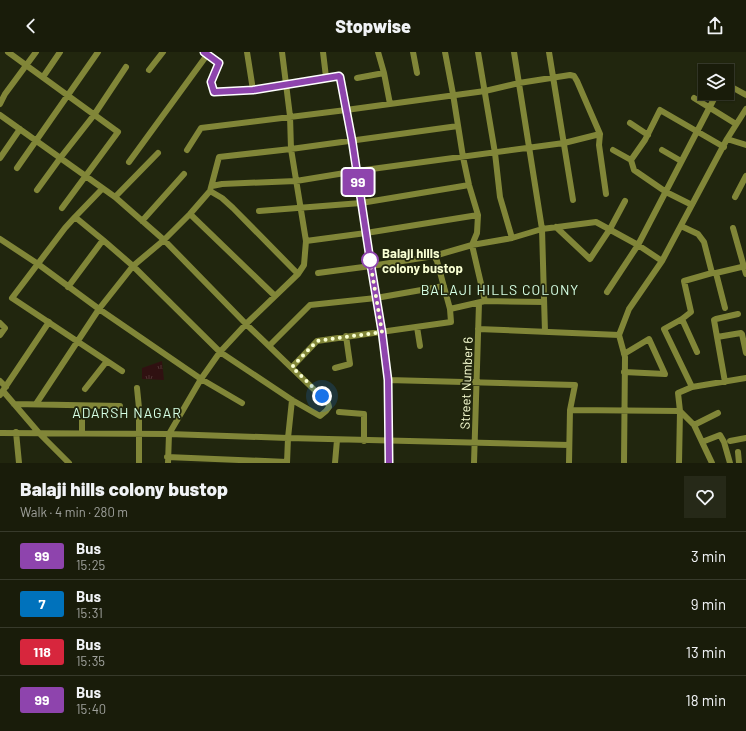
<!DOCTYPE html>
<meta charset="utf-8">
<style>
:root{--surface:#191c0a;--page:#262918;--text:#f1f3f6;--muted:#9fa19c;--line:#373a2b}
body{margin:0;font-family:Barlow,sans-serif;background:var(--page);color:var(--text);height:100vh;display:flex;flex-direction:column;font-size:15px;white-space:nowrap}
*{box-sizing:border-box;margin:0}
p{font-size:13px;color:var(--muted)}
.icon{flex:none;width:22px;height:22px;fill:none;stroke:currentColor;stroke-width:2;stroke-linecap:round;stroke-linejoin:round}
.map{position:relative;height:411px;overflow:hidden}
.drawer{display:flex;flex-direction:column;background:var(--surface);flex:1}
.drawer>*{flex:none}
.badge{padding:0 8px;border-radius:3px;font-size:14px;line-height:26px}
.tools{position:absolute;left:698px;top:12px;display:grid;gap:8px}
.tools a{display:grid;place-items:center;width:36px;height:36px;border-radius:0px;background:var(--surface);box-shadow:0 1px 3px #0004,0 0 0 1px var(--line);font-size:20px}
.you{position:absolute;width:20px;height:20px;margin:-10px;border:3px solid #fff;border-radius:50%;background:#1a73e8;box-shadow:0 0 0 6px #1a73e833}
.map>.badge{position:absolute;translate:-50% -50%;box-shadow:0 0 0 2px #fff}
.round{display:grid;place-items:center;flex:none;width:42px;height:42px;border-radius:0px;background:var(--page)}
.summary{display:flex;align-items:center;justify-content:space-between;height:68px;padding:0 20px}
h1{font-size:19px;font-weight:800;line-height:30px}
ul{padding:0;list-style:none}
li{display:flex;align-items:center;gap:12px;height:48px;padding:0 20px;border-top:1px solid var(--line)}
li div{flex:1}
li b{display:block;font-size:15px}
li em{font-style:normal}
li .badge{min-width:44px;font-weight:700;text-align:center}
header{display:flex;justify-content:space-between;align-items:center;height:52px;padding:0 20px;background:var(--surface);font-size:18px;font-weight:800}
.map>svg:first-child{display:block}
.grass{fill:url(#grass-tufts)}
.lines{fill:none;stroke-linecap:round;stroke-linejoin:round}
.minor{stroke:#818638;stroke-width:6}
.line-casing{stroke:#fff;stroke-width:9}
.line{stroke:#8e44ad;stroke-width:6}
.walk{stroke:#f9ffd3;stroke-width:4;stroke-dasharray:0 7.2}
.stop-dot{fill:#fff;stroke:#8e44ad;stroke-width:2}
.labels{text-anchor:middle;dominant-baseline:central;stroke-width:3.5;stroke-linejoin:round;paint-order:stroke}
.stop-label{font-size:13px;font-weight:bold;fill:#f9ffd3;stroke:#21260e;text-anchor:start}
.street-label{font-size:13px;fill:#f9ffd3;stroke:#21260e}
.neighbourhood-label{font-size:14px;letter-spacing:1px;fill:#d5ffe5;stroke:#21260e}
</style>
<header><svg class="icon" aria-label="back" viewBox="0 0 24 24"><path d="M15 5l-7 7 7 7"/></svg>Stopwise<svg class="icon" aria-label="share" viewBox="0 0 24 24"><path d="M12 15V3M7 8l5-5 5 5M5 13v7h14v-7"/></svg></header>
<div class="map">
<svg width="746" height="411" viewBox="0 0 746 411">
<defs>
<pattern id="grass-tufts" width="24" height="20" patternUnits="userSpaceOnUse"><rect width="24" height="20" fill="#301111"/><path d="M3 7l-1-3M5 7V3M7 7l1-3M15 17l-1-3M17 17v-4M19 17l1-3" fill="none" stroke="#4f3533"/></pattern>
</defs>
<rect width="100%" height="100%" fill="#21260e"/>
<!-- grass -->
<path class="grass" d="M 162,309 L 164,328 L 142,327 L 142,316 Z"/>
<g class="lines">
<!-- minor -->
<path class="minor" d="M 8,0 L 118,80 L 62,156
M 204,0 L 219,11 L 211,29 L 214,40 L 253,38 L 339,24 L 341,25 L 352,88 L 371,214 L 383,280 L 388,328 L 389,411
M 247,0 L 253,38
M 282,0 L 290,64 L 291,97 L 306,189
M 323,0 L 326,25
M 378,0 L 384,21 L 390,52
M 413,0 L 417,21
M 445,0 L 453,42 L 463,105 L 469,133 L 478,163 L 477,181 L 472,193 L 485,249
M 478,0 L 495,101 L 500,145 L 512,186
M 514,0 L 542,177 L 545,280
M 549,0 L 573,148
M 149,18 L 163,0
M 43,25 L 60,0
M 357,26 L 384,21
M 728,33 L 746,43
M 694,46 L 736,72
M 0,52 L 5,42 L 36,0
M 0,63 L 115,145 L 164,188 L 246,272 L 328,351 L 329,355 L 326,359 L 320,364 L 292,348 L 220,300 L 133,214 L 103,188
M 630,71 L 648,83
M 727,87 L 746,93
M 187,98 L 201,76 L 346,58 L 485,39 L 519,31 L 570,23 L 574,24 L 577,29 L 600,82
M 613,98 L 631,108
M 662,98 L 681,109
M 0,106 L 20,77
M 129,110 L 207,3
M 17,116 L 98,0
M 212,134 L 222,132 L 296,129 L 357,119 L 564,91 L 600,82 L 599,93 L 606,142
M 37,138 L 61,105 L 94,63 L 126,15
M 210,139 L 222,146 L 233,156 L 298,222
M 115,145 L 158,101
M 735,145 L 746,124
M 692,153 L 666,140 L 634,118 L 631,108 L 645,88 L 660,58 L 724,95
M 259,159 L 361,151 L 469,133
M 190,162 L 275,244
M 75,165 L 65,176 L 12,246 L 122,319
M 142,169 L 184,122
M 681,174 L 698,182 L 704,190 L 712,221
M 556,175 L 590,207 L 610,177 L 625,149
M 733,176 L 746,222
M 0,187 L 38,212 L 99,257 L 201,327 L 242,351
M 318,221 L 371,214 L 434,204 L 472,193 L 512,186 L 542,177 L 596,170 L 638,193 L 662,209
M 716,221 L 725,256
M 68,235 L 103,188 L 75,165 L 102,137
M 607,240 L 638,193 L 716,43
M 450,257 L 485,249 L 544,250
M 682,267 L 697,300
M 0,271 L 5,276 L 0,283
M 417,275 L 420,294
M 478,277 L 619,283
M 619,283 L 629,257 L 662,209 L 727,87 L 746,57
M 619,283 L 625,305 L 624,411
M 717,285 L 741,281 L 742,282 L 746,301
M 269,294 L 310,253 L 376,246 L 444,234
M 292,315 L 317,289 L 451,270 L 450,257 L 437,209 L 434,204
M 335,316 L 350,312 L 346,284
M 624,320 L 665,322 L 649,287 L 624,302
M 388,328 L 575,333 L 570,358 L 569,411
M 0,329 L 6,335
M 725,330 L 714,268 L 716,267 L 738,262
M 692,335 L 664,277 L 682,267 L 691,260 L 684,229 L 712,221 L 716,221 L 746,214
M 137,336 L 139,356 L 139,411
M 85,337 L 107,309
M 3,339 L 39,381 L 69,411
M 0,343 L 49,270
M 292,348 L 288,386 L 569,393
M 14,352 L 120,354
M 36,352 L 99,257 L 133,214 L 164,188 L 190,162 L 210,139 L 219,105 L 291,97 L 458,74
M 570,358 L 680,359 L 678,341 L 692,335 L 746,326
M 680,359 L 694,373 L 712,411
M 339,360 L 364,362 L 364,389
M 694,373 L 718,361
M 16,380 L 19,411
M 0,381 L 169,382 L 288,386 L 287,411
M 82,381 L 82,354
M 730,389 L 746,386
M 702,390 L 720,383 L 724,390 L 730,411
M 738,400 L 739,411
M 167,405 L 287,410
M 168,411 L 169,382 L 201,327 L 220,300 L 246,272 L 298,222 L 304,213 L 306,189 L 366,181 L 478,163
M 335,411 L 337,388
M 474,411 L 479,251
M 679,411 L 680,359"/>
</g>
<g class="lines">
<defs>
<path id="line" d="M 204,0 L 219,11 L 211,30 L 214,40 L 253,38 L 339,24 L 340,25 L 352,88 L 371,214 L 382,280 L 388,328 L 389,411"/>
</defs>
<!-- line casing -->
<use href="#line" class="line-casing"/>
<!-- line -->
<use href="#line" class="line"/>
<!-- walk -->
<path class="walk" d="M 322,344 L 292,315 L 317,289 L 382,280 L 369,203 L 370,208"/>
</g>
<!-- markers -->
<circle class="stop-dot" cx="370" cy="208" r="8"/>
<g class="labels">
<!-- stop labels -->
<g class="stop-label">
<text x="382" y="201">Balaji hills<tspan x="382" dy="15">colony bustop</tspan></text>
</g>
<!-- street labels -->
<g class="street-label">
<text transform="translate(466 331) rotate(-88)">Street Number 6</text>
</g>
<!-- neighbourhood labels -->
<g class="neighbourhood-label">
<text x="500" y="237">BALAJI HILLS COLONY</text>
<text x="127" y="360">ADARSH NAGAR</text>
</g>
</g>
</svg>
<div class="tools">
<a><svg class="icon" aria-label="layers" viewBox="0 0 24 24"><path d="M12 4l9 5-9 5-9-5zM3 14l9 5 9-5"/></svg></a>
</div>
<div class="you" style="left:322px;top:344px"></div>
<b class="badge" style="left:358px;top:130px;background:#8e44ad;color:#fff">99</b>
</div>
<section class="drawer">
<div class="summary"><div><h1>Balaji hills colony bustop</h1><p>Walk · 4 min · 280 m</p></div><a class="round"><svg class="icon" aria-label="heart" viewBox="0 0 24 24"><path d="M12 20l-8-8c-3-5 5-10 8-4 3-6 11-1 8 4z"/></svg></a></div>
<ul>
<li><span class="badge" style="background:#8e44ad;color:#fff">99</span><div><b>Bus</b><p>15:25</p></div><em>3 min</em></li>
<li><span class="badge" style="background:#0072bc;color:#fff">7</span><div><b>Bus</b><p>15:31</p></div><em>9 min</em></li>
<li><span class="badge" style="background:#d7263d;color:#fff">118</span><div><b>Bus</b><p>15:35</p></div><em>13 min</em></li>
<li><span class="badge" style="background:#8e44ad;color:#fff">99</span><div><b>Bus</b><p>15:40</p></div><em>18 min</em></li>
</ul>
</section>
